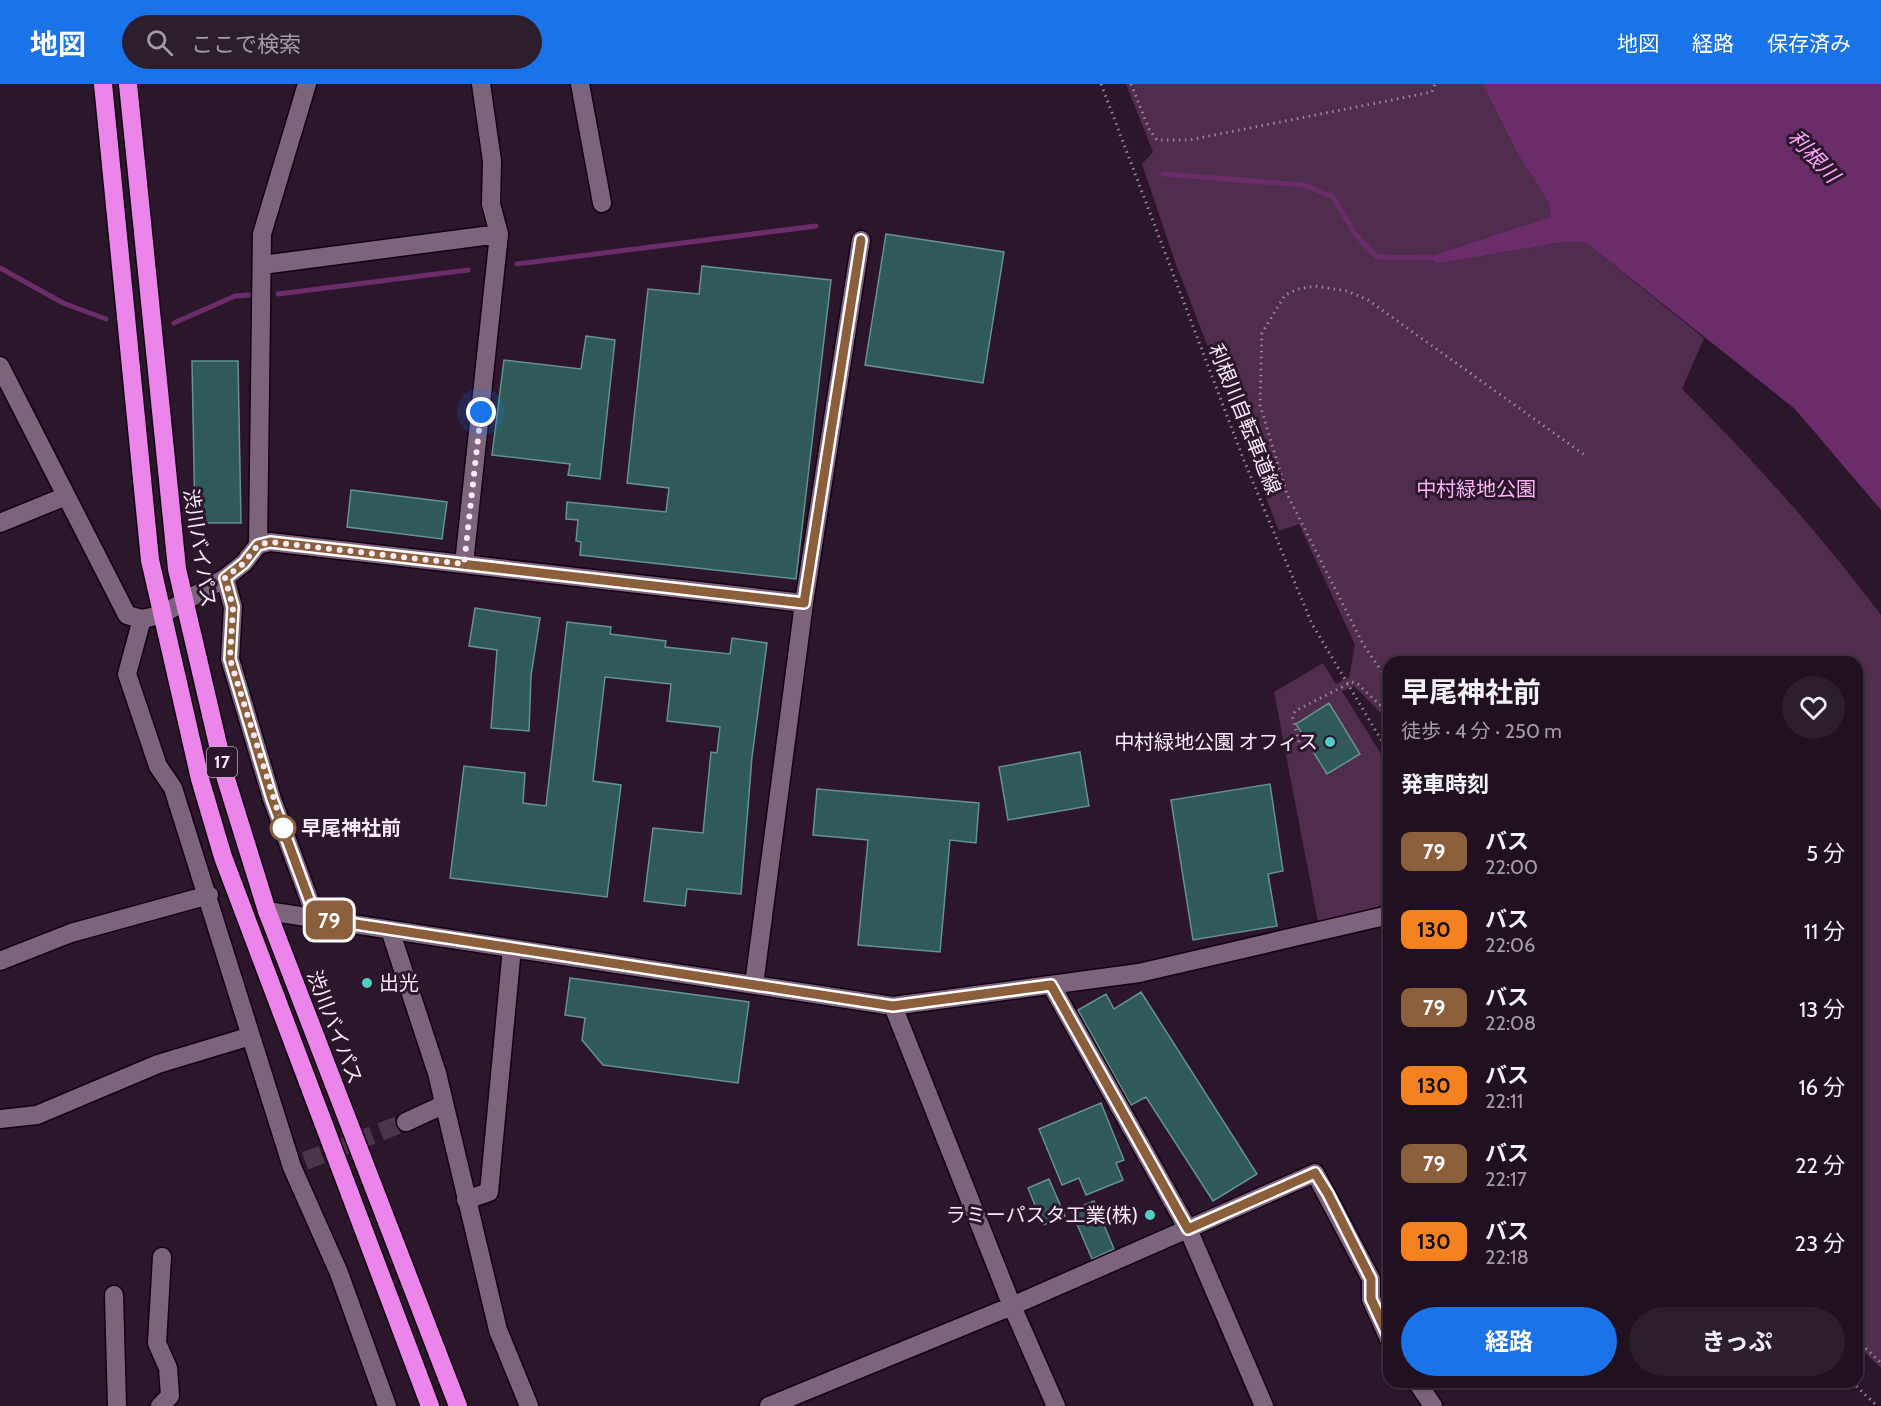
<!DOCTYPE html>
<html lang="ja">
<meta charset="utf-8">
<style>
:root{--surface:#201020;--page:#2d1e2d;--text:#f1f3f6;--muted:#a29da5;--line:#3d303e;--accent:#1a73e8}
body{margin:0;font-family:Cabin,"Noto Sans JP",sans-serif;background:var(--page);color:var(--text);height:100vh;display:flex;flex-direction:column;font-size:22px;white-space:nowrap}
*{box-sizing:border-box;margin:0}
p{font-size:20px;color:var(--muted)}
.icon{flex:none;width:33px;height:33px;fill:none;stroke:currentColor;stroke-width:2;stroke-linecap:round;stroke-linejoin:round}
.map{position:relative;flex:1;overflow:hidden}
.drawer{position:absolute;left:1383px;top:572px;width:480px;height:732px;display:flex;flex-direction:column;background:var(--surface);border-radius:18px;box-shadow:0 2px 4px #0004,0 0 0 2px var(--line)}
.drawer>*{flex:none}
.badge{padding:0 12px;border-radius:9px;font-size:21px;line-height:39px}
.you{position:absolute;width:30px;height:30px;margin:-15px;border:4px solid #fff;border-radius:50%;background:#1a73e8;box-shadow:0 0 0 9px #1a73e833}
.map>.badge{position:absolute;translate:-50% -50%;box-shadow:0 0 0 3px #fff}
h2{padding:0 18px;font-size:22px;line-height:54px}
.round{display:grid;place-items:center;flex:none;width:63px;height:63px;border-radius:32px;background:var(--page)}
.summary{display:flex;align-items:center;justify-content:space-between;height:102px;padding:0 18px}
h1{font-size:28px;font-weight:700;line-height:45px}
.action{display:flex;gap:12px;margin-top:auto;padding:12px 18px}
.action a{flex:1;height:69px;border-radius:36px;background:var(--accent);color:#fff;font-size:24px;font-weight:700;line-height:69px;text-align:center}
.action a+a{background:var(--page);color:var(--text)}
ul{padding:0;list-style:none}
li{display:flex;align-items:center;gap:18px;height:78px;padding:0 18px}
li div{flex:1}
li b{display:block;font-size:22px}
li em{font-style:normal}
li .badge{min-width:66px;font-weight:700;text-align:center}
header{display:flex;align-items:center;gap:36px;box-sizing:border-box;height:84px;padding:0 30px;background:var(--accent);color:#fff}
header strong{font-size:28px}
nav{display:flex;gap:33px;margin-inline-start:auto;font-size:21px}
.search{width:420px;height:54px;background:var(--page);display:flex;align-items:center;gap:15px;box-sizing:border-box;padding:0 21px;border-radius:33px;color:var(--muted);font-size:22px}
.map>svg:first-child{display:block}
.green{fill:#502c4f}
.water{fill:#6a2d6a}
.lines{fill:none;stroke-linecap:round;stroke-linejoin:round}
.stream{stroke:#6a2d6a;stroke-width:5}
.building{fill:#2f5a58;stroke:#66928e;stroke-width:1.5}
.minor-tunnel{stroke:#4a364a;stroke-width:18;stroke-dasharray:18 9;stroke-linecap:butt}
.minor-casing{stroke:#130213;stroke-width:21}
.highway-casing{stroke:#130213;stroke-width:21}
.path{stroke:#988697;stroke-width:3;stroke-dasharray:1.5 4.5;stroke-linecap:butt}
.minor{stroke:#7d647c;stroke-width:18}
.highway{stroke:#eb85e9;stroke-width:18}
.line-casing{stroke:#fff;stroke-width:14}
.line{stroke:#8b5e3c;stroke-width:9}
.walk{stroke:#faebf9;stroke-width:6;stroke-dasharray:0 10.8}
.poi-dot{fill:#54cdc7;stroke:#2b162b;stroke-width:2}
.stop-dot{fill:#fff;stroke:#8b5e3c;stroke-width:3}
.labels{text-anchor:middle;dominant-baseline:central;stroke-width:6;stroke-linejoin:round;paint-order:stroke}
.shield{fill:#2b162b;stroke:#bcabbb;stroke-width:1.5}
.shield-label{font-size:18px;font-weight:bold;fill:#faebf9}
.street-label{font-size:20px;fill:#faebf9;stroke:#2b162b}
.park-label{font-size:20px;fill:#fcb5f9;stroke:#2b162b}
.poi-label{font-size:20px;fill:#faebf9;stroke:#2b162b;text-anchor:end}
.stop-label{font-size:20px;font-weight:bold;fill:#faebf9;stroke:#2b162b;text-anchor:start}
.water-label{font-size:21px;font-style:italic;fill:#fda5fb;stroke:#2b162b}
</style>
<header>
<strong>地図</strong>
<div class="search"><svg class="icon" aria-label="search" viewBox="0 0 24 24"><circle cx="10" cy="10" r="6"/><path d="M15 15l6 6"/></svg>ここで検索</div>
<nav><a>地図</a><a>経路</a><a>保存済み</a></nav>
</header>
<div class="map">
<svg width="1881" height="1322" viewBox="0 0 1881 1322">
<rect width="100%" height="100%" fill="#2b162b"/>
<!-- green -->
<path class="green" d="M 1126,0 L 1482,0 L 1516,67 L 1550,121 L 1550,133 L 1434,171 L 1435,180 L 1565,158 L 1585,158 L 1704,254 L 1682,305 C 1754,376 1820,450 1881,531 L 1881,1284 L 1857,1261 L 1857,578 L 1389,578 L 1389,637 L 1354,602 L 1342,607 L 1389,683 L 1389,822 L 1318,838 L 1274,608 L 1323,579 L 1336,600 L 1349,593 L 1355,561 L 1299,440 L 1279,447 L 1174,175 L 1142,80 L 1153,68 Z"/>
<!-- water -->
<path class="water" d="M 1482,0 L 1881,0 L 1881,426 L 1795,325 L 1585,158 L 1565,158 L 1435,180 L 1434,171 L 1550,133 L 1550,121 L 1516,67 Z"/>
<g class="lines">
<!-- stream -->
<path class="stream" d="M 1163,90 L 1304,101 L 1333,113 L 1356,151 L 1377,173 L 1439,174
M 517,180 L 816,142
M 0,184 L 63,219 L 106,235
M 278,210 L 468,186
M 174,239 L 235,212 L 249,211"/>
</g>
<!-- building -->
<path class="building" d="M 886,150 L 1004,168 L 983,299 L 865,281 Z
M 702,182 L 831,196 L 796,495 L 580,471 L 581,458 L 576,457 L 578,436 L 566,435 L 567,418 L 666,428 L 669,404 L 627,399 L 648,205 L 699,210 Z
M 586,252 L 615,256 L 600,395 L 568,391 L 570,380 L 492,371 L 504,276 L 581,285 Z
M 192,277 L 238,277 L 241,439 L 195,439 Z
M 351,406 L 447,418 L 442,455 L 347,443 Z
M 475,524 L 540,534 L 531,592 L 529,647 L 491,644 L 497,566 L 469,562 Z
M 567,538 L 611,543 L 610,550 L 666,557 L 665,563 L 730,570 L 732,554 L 767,559 L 752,673 L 741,810 L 687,805 L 685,822 L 644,817 L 653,744 L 703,749 L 711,668 L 717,669 L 720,643 L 667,637 L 671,600 L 605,593 L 593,697 L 621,701 L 607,813 L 450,794 L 464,682 L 525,689 L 523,719 L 546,722 Z
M 1329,619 L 1360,670 L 1327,690 L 1296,640 Z
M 1080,668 L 1089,722 L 1008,736 L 999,683 Z
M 1270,700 L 1283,787 L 1268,790 L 1277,842 L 1193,856 L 1171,716 Z
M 817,705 L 979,719 L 976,759 L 950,756 L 940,868 L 858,861 L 868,756 L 813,751 Z
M 570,894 L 749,918 L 738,999 L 603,981 L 582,956 L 585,934 L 565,931 Z
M 1141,908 L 1257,1090 L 1213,1117 L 1146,1013 L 1131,1021 L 1078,926 L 1106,910 L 1114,925 Z
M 1101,1019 L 1124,1076 L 1116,1079 L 1123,1096 L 1086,1111 L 1079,1094 L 1062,1101 L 1039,1045 Z
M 1049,1095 L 1065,1132 L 1043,1141 L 1028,1104 Z
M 1094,1117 L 1114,1165 L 1092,1175 L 1071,1126 Z"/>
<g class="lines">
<!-- minor-tunnel -->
<path class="minor-tunnel" d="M 305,1077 L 406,1038"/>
<defs>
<path id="minor" d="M 580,0 L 602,119
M 262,181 L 499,150
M 0,282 L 127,531 L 142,535 L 161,531 L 225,494 L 244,479 L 258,461 L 270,458 L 804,519
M 0,439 L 66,412
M 258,461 L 262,150 L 307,0
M 464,480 L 499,150 L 491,120 L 492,77 L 481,0
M 225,494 L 233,523 L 230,575 L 272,715 L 316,834
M 142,535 L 127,590 L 158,682 L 173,704 L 292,1083 L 339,1189 L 387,1322
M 267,827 L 893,922 L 1139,889 L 1389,831
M 390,846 L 437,989 L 498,1246 L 529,1322
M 0,877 L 71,849 L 209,811
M 754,901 L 804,519 L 861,156
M 1051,901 L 1188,1145 L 1264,1322
M 893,922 L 1012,1222 L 1056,1322
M 0,1035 L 37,1031 L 158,980 L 251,952
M 406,1038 L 443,1021
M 466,1116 L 489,1108 L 512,864
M 114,1211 L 117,1322
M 1417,1298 L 1433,1322
M 160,1322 L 170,1312 L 168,1284 L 157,1259 L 162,1173
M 769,1322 L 1012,1222 L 1315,1089 L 1371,1195 L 1371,1215 L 1389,1255"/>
<path id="highway" d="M 103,0 L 150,476 L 200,695 L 223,773 L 430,1322
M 128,0 L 177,485 L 226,695 L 267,827 L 458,1322"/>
</defs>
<!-- minor casing -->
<use href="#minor" class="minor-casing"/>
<!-- highway casing -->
<use href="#highway" class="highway-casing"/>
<!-- path -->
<path class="path" d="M 1101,0 L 1243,374 L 1312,540 L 1389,669
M 1131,0 L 1149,45 L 1157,56 L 1189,56 L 1432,8 L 1435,0
M 1389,598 L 1363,560 L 1287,410 L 1260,321 L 1262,249 L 1285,211 L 1298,205 L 1315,202 L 1347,207 L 1368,216 L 1586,372
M 1299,658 L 1293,634 L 1295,627 L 1352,598 L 1358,600 L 1389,630
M 1857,1256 L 1881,1279
M 1852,1298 L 1877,1322"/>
<!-- minor -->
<use href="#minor" class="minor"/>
<!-- highway -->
<use href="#highway" class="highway"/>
</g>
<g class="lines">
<defs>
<path id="line" d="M 861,156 L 804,519 L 270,458 L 258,461 L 244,479 L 225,494 L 233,523 L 230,575 L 272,715 L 316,834 L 893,922 L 1051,901 L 1188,1145 L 1315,1089 L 1328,1110 L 1371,1195 L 1371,1215 L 1389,1254"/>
</defs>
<!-- line casing -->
<use href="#line" class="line-casing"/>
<!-- line -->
<use href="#line" class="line"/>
<!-- walk -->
<path class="walk" d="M 283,744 L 230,575 L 233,523 L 225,494 L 244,479 L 258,461 L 270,458 L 464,480 L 481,328"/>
</g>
<!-- markers -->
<g class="poi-dot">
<circle cx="1330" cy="658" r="6"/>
<circle cx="367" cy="899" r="6"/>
<circle cx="1150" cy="1131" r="6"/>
</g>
<circle class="stop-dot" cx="283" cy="744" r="12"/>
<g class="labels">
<!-- shield labels -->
<rect class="shield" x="207" y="663" width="30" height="30" rx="4.5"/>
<g class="shield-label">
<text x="222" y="678">17</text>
</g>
<!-- street labels -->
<g class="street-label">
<text transform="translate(1245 335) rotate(68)">利根川自転車道線</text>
<text transform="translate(200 464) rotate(81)">渋川バイパス</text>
<text transform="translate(335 943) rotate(69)">渋川バイパス</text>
</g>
<!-- park labels -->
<g class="park-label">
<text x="1476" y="405">中村緑地公園</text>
</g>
<!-- poi labels -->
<g class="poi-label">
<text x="1318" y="658">中村緑地公園 オフィス</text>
<text x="379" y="899" text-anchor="start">出光</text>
<text x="1138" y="1131">ラミーパスタ工業(株)</text>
</g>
<!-- stop labels -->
<g class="stop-label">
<text x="301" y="744">早尾神社前</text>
</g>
<!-- water labels -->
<g class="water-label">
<text transform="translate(1814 72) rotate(47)">利根川</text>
</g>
</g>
</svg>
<div class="you" style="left:481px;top:328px"></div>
<b class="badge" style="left:329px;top:836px;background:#8b5e3c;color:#fff">79</b>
<section class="drawer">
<div class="summary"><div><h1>早尾神社前</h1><p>徒歩 · 4 分 · 250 m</p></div><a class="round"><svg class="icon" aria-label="heart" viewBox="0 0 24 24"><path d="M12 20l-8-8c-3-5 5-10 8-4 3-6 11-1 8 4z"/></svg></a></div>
<h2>発車時刻</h2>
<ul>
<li><span class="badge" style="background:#8b5e3c;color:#fff">79</span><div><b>バス</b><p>22:00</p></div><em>5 分</em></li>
<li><span class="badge" style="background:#f58220;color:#111">130</span><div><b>バス</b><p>22:06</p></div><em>11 分</em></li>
<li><span class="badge" style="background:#8b5e3c;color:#fff">79</span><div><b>バス</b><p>22:08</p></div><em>13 分</em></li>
<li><span class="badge" style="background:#f58220;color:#111">130</span><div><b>バス</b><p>22:11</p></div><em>16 分</em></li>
<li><span class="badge" style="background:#8b5e3c;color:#fff">79</span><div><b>バス</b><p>22:17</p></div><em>22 分</em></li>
<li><span class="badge" style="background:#f58220;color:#111">130</span><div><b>バス</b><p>22:18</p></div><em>23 分</em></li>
</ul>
<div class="action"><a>経路</a><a>きっぷ</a></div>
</section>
</div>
